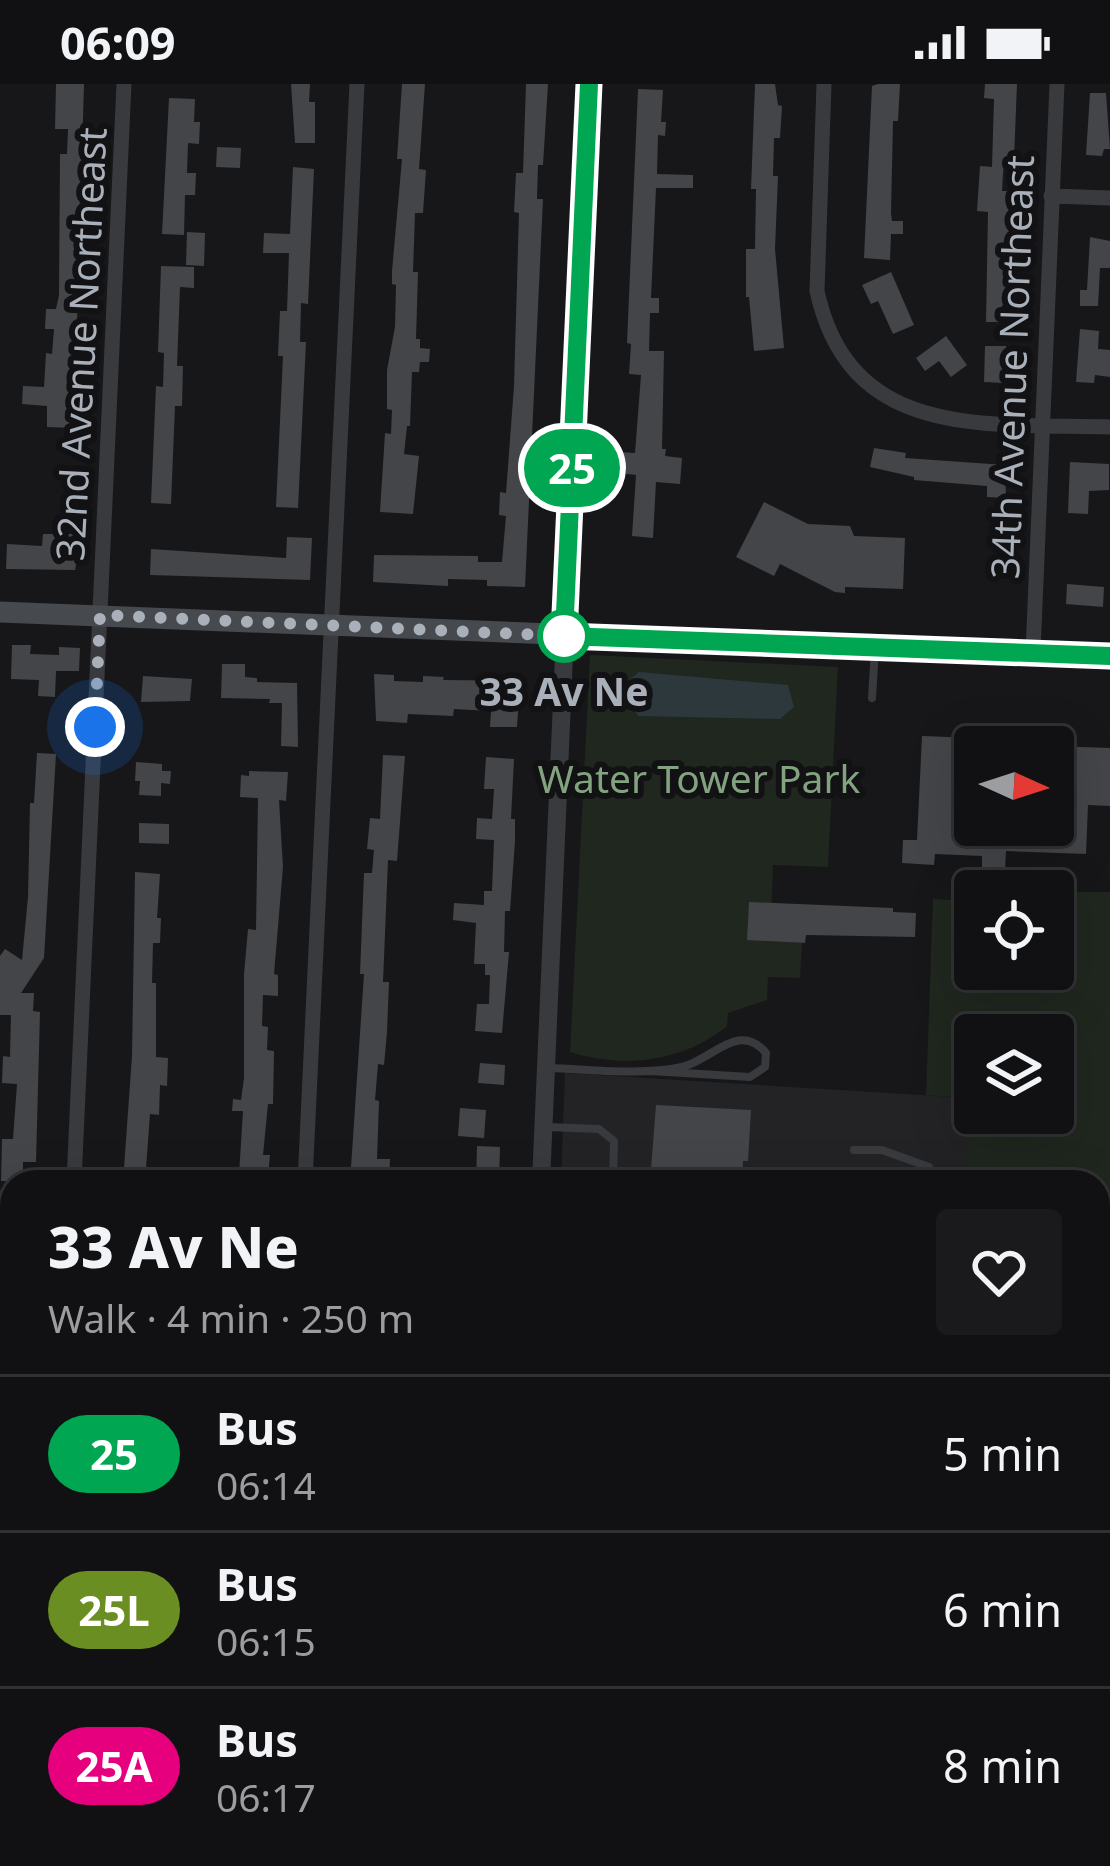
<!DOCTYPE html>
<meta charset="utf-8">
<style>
:root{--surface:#111113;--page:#1a1a1c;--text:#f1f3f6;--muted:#9c9da0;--line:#303133}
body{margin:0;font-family:"Noto Sans",sans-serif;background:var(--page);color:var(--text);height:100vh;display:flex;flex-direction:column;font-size:45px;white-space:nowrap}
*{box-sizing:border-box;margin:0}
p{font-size:39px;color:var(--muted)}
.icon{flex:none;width:66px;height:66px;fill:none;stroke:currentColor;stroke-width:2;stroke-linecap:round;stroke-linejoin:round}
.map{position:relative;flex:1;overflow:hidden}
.sheet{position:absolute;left:0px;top:1086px;width:1110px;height:696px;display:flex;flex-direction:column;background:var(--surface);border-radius:36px 36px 0 0;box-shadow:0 12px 48px #0002,0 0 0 3px var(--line)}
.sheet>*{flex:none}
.badge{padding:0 24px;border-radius:39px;font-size:42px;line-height:78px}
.needle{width:78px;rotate:93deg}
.tools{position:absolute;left:954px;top:642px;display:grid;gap:24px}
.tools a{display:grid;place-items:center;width:120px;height:120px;border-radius:12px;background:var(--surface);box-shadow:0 12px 48px #0002,0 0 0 3px var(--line);font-size:60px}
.you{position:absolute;width:60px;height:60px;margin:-30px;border:9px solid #fff;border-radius:50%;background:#1a73e8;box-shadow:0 0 0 18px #1a73e833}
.map>.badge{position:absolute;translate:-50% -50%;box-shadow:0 0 0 6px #fff}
.round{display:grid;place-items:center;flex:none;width:126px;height:126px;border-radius:12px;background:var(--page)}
.headline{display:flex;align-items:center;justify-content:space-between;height:204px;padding:0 48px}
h1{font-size:57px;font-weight:800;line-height:90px}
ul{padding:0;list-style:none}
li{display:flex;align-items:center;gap:36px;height:156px;padding:0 48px;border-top:3px solid var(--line)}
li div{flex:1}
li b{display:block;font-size:45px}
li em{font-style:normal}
li .badge{min-width:132px;font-weight:700;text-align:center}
.status{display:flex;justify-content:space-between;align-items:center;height:84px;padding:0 60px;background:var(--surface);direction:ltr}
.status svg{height:33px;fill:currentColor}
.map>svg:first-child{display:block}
.built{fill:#232326}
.green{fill:#1f271f;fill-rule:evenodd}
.water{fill:#2d383d}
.building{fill:#434549}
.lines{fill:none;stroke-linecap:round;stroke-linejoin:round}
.service{stroke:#383a3e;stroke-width:8}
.minor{stroke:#383a3e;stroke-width:15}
.tertiary{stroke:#383a3e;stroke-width:18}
.secondary{stroke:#46494e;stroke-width:21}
.line-casing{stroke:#fff;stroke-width:27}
.line{stroke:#00a651;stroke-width:18}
.walk{stroke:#a9b0b9;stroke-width:12;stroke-dasharray:0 21.6}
.stop-dot{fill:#fff;stroke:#00a651;stroke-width:6}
.labels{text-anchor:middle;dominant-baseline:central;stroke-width:12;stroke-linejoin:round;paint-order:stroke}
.street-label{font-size:39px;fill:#a9b0b9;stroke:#121214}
.stop-label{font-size:39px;font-weight:bold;fill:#a9b0b9;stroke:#121214}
.park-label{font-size:39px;fill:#83a380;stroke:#121214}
</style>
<div class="status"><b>06:09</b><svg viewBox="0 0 49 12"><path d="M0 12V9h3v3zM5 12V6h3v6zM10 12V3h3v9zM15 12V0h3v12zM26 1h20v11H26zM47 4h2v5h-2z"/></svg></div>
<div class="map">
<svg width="1110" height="1782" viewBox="0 0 1110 1782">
<rect width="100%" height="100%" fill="#171719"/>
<!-- built -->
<path class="built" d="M 565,989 L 970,1014 L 966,1098 L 561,1098 Z"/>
<!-- green -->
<path class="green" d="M 590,571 L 838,583 L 828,783 L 773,781 L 770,857 L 802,859 L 800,894 L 768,893 L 767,916 L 728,929 L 727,942 C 684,978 622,985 570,968 Z
M 1006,798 L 1075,800 L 1076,808 L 1110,808 L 1110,1481 L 1098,1480 L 1098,1098 L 966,1098 L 969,1014 L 926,1011 L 933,815 L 975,817 L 975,885 L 1053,885 L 1053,807 L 1005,807 ZM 975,951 L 1053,951 L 1053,1029 L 975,1029 Z"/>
<!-- water -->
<path class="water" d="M 639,588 L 788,601 L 794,623 L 780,635 L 638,632 L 622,602 Z"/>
<!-- building -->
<path class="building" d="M 56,0 L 84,0 L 74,344 L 47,343 L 47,322 L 22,320 L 23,302 L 44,303 L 46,269 L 52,270 L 54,245 L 45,245 L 46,225 L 56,225 L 59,211 L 60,70 L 67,70 L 68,45 L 55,45 Z
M 291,0 L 310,0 L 309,18 L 315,18 L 315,59 L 295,59 Z
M 402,0 L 425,0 L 419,85 L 426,86 L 423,129 L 415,129 L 413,188 L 418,188 L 416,255 L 420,255 L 420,264 L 430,265 L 429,278 L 420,278 L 419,288 L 412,288 L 410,342 L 407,342 L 404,370 L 419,372 L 413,430 L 380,428 L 385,349 L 391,350 L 392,326 L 387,325 L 387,286 L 395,243 L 396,201 L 392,200 L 392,187 L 402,75 L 397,75 Z
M 526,0 L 548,0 L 543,81 L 538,81 L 537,115 L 543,115 L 525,503 L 487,502 L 487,496 L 448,495 L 448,502 L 373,498 L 374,471 L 478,472 L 478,478 L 502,478 L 506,432 L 499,431 L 500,408 L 506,409 L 514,302 L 519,129 L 514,128 L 516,89 L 523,89 Z
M 755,0 L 775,0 L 778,21 L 782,22 L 780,54 L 774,54 L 773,92 L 778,92 L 775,165 L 784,264 L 754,267 L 749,213 L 746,213 L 746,165 L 755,165 L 756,105 L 751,105 Z
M 878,0 L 900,0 L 898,37 L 893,37 L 891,129 L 892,137 L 903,137 L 903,150 L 891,150 L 890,176 L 864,174 L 872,2 Z
M 985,0 L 1017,0 L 1014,75 L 1004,74 L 1002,107 L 1013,107 L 1007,221 L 1002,221 L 1001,238 L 986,238 L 988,128 L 977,127 L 980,82 L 992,83 L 994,15 L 984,14 Z
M 638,5 L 663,6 L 661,38 L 666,38 L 665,52 L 658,51 L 657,90 L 693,91 L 693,104 L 656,104 L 651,214 L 659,214 L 659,229 L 650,229 L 649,267 L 664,267 L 662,365 L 666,365 L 665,372 L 682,374 L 680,400 L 656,398 L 653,454 L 632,452 L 636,391 L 619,389 L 620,368 L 635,369 L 641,291 L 629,290 L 631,260 L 627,259 Z
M 1090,9 L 1106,9 L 1110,65 L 1104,65 L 1102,72 L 1086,71 Z
M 169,14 L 195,15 L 194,38 L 200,38 L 199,60 L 188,59 L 187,89 L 196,89 L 195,111 L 185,111 L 184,151 L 162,150 Z
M 217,63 L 241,64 L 240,84 L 216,83 Z
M 293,83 L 314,85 L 308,220 L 301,219 L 300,258 L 306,258 L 298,424 L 276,423 L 283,272 L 278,272 L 280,227 L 287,227 L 289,169 L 263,169 L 264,149 L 290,150 Z
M 187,148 L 205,149 L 204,182 L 186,181 Z
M 1090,153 L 1110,157 L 1110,184 L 1100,184 L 1098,222 L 1080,222 L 1080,206 L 1087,206 Z
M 161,182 L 194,183 L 194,204 L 180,203 L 177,282 L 183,282 L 182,322 L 175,322 L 171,420 L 151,419 L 156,302 L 163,303 L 164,269 L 158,268 Z
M 891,188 L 914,241 L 893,250 L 878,217 L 871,220 L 862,201 Z
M 1080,245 L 1099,247 L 1098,265 L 1110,266 L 1110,293 L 1095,291 L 1094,299 L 1076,298 Z
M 946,252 L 967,281 L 951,293 L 939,277 L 925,287 L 916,274 Z
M 985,262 L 1006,262 L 1005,299 L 984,298 Z
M 874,364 L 906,369 L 905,374 L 1005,381 L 1006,414 L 987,413 L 987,402 L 914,396 L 914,393 L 870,383 Z
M 1070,378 L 1109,380 L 1109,406 L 1089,407 L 1088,430 L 1068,429 Z
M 764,418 L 808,440 L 850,442 L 854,452 L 905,454 L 903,505 L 845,503 L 845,509 L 835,508 L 780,480 L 774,492 L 736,473 Z
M 43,450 L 81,450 L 75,486 L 6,485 L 7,460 L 42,462 Z
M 287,453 L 312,454 L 310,496 L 150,491 L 151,465 L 286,474 Z
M 1067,500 L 1104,503 L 1103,523 L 1066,520 Z
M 12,561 L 31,561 L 30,570 L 59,571 L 59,563 L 80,564 L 79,587 L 56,587 L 55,613 L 38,612 L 39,596 L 11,595 Z
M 222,580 L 245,580 L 245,593 L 257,594 L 257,598 L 297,599 L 298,663 L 281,662 L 282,619 L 269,619 L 270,615 L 221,614 Z
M 374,590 L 394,591 L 394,597 L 423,598 L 423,592 L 444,593 L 443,596 L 520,597 L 517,643 L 490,643 L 491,627 L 454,625 L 453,632 L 408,630 L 407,639 L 376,637 Z
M 143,592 L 192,595 L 190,617 L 141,618 Z
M 922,652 L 975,654 L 975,741 L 1053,741 L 1053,662 L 1110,664 L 1110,722 L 1088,721 L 1086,770 L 1006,767 L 1005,787 L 982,786 L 982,772 L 935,770 L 934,781 L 902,779 L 903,756 L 917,756 Z
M 37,669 L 56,670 L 44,874 L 21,909 L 34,909 L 33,927 L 40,928 L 36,1078 L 23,1078 L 23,1098 L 1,1097 L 2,1055 L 13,1055 L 17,1000 L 2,999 L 3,972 L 10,973 L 11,931 L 0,931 L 0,872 L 5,865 L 22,876 L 28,813 L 30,719 L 34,719 Z
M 383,671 L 405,672 L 397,777 L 388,776 L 383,898 L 389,898 L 387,948 L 384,981 L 378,980 L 375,1016 L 379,1017 L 377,1075 L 390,1075 L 389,1098 L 350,1098 L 364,890 L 360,890 L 364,789 L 372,789 L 374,766 L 367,765 L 370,734 L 380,735 Z
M 486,673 L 514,675 L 511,735 L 515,735 L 515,757 L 510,827 L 505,827 L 504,868 L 509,868 L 502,949 L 475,947 L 477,920 L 489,920 L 490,891 L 485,891 L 485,880 L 474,880 L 476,839 L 453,836 L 454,819 L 484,821 L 484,807 L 492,807 L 494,756 L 476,755 L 477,734 L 492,735 L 494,705 L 484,705 Z
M 136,678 L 162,680 L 162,687 L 171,687 L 170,700 L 161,699 L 161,712 L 139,711 L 140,697 L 135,697 Z
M 249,687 L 288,688 L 286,717 L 279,716 L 283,783 L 274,890 L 278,891 L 278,912 L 263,911 L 262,942 L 268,943 L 267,966 L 274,967 L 273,1020 L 268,1020 L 263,1071 L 270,1071 L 268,1092 L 239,1091 L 243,1027 L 232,1027 L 233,1015 L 241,1016 L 244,994 L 244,890 L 248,845 L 256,846 L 258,714 L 240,713 L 241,691 L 249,692 Z
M 139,739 L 169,740 L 169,760 L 139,759 Z
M 135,788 L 160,790 L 157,834 L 161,834 L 160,859 L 153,859 L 152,899 L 156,899 L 156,973 L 168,974 L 167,1002 L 160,1001 L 159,1031 L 150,1030 L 145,1098 L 123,1098 L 132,972 Z
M 749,818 L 893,824 L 893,828 L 916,829 L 915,853 L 806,851 L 805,859 L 747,856 Z
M 480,979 L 505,981 L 504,1001 L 478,999 Z
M 656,1021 L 751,1026 L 748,1077 L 743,1077 L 742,1098 L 650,1098 Z
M 460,1024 L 486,1026 L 484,1054 L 458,1052 Z
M 477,1062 L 500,1063 L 499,1098 L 476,1098 Z
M 0,1201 L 12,1202 L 12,1285 L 0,1284 Z
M 0,1341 L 12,1341 L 12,1418 L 0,1418 Z"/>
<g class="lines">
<!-- service -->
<path class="service" d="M 872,614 L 875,565
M 547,984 C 591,985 639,992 682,983 C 712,976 739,936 766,969 L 765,983 L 750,993 L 650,987
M 547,1043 L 599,1045 L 614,1057 L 613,1098
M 854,1066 L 882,1066 L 929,1083 L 936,1098"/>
<!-- minor -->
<path class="minor" d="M 824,0 L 817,207 C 850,358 988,339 1110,343
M 1051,112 L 1110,114
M 1033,568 L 1057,0
M 74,1098 L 124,0
M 305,1098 L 357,0
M 0,1461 L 12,1461
M 1098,1614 L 1110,1614
M 42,1782 L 42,1770
M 734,1782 L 734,1770"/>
<!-- tertiary -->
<path class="tertiary" d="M 541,1098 L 589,0
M 508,1782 L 509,1770"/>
<!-- secondary -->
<path class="secondary" d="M 0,528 L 1110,572"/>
</g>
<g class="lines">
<defs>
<path id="line" d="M 589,0 L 564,552 L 1110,572"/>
</defs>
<!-- line casing -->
<use href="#line" class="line-casing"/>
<!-- line -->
<use href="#line" class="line"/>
<!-- walk -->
<path class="walk" d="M 95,643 L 100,531 L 564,552"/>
</g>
<!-- markers -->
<circle class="stop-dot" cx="564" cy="552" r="24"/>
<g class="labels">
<!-- street labels -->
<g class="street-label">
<text transform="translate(80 260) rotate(-87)">32nd Avenue Northeast</text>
<text transform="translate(1011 283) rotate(-88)">34th Avenue Northeast</text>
</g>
<!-- stop labels -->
<g class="stop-label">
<text x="564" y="606">33 Av Ne</text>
</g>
<!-- park labels -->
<g class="park-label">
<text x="699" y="693">Water Tower Park</text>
</g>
</g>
</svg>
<div class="tools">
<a><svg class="needle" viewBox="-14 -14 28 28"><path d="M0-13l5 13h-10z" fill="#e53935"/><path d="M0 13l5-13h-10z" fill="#9c9da0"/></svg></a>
<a><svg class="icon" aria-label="locate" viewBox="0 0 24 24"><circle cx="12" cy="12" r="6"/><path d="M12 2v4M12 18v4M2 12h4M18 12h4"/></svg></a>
<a><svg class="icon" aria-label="layers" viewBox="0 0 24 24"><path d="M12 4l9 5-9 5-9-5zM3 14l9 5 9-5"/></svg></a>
</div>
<div class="you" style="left:95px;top:643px"></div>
<b class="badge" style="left:572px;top:384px;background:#00a651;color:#fff">25</b>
<section class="sheet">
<div class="headline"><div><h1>33 Av Ne</h1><p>Walk · 4 min · 250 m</p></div><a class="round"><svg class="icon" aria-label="heart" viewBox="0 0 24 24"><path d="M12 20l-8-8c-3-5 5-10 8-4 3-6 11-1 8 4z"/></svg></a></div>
<ul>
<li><span class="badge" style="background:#00a651;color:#fff">25</span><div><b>Bus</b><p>06:14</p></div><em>5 min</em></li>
<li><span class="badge" style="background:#6b8e23;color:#fff">25L</span><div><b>Bus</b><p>06:15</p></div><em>6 min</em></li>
<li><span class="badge" style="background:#e6007e;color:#fff">25A</span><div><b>Bus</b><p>06:17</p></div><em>8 min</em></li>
</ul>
</section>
</div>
